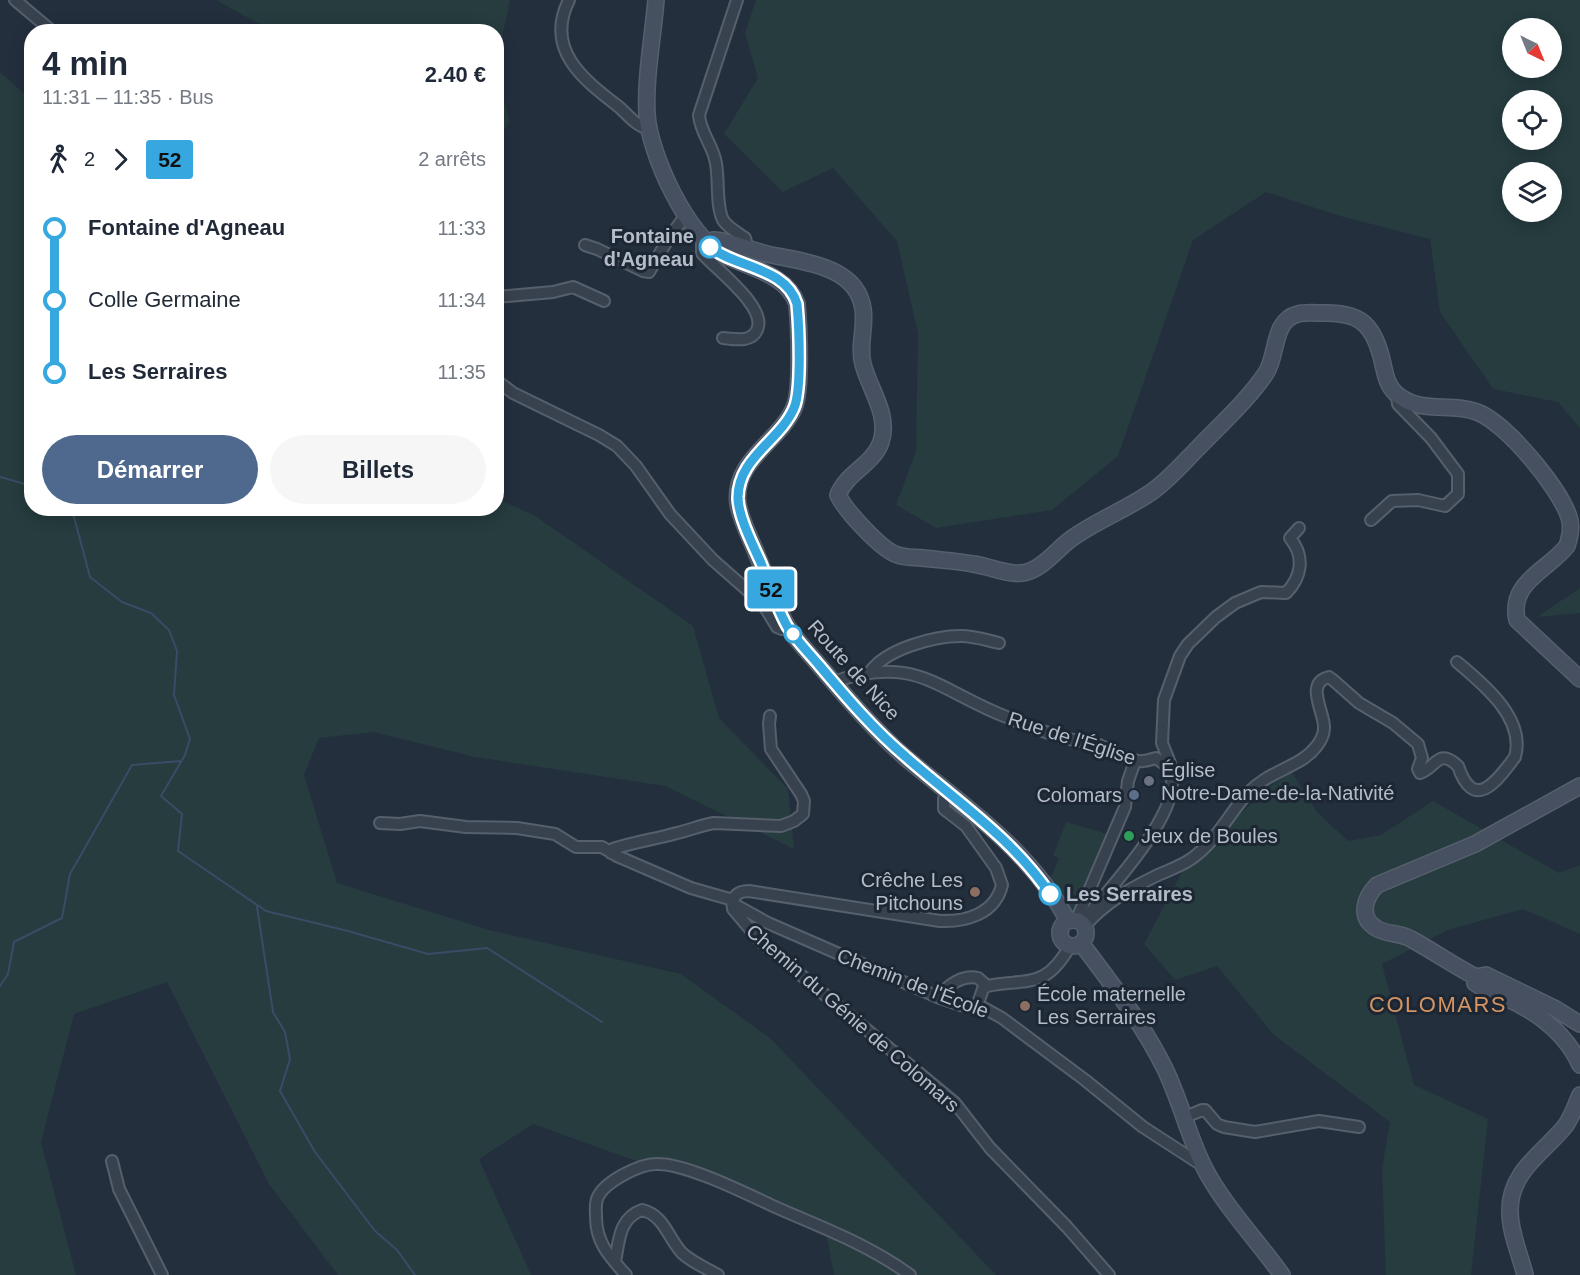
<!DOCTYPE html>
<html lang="fr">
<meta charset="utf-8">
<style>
:root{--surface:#fff;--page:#f6f6f7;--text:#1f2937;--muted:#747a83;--accent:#4f688e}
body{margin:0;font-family:Arial,sans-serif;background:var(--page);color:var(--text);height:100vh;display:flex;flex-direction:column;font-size:22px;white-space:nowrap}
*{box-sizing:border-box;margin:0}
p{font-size:20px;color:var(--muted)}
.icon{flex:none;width:33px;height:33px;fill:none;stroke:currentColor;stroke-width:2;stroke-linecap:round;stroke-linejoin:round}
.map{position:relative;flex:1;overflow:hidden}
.details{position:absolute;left:24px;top:24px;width:480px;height:492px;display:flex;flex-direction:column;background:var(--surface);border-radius:24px;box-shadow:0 3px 15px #0003}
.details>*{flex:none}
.badge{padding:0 12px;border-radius:4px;font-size:21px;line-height:39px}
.needle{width:39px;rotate:137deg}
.tools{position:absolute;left:1502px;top:18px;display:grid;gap:12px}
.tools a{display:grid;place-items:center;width:60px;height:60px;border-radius:50%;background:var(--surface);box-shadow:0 3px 15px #0003;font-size:30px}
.map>.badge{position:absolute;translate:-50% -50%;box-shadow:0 0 0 3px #fff}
.legs{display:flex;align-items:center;gap:9px;height:66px;padding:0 18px;font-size:20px}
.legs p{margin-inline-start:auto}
.head{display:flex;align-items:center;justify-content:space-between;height:102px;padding:0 18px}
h1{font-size:33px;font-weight:800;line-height:45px}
.button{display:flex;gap:12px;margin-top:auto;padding:12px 18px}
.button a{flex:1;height:69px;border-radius:36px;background:var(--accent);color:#fff;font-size:24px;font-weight:800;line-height:69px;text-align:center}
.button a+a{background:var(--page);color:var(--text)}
ul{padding:0 18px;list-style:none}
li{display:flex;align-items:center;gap:21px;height:72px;font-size:22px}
li i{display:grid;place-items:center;width:9px;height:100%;margin:0 8px;background:currentColor}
li i::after{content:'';width:15px;height:15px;margin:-8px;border:4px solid;border-radius:50%;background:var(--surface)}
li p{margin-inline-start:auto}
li:first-child i{background:linear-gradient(#0000 50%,currentColor 0)}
li:last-child i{background:linear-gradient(currentColor 50%,#0000 0)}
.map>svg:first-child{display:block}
.green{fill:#263c3f;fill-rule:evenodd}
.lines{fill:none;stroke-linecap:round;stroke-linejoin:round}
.stream{stroke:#394c67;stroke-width:2}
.street-casing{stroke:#565f6c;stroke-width:14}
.secondary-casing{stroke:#565f6c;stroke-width:18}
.street{stroke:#38414e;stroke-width:10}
.secondary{stroke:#465061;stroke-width:15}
.line-1-casing{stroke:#fff;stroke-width:14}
.line-1{stroke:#36a8df;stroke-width:9}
.stop-1-dot{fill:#fff;stroke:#36a8df;stroke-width:3}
.worship-dot{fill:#6b7280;stroke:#1d2633;stroke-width:2}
.service-dot{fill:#5c6f8a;stroke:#1d2633;stroke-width:2}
.leisure-dot{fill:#2e9e5b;stroke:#1d2633;stroke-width:2}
.education-dot{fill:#8d6e63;stroke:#1d2633;stroke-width:2}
.labels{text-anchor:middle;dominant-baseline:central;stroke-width:6;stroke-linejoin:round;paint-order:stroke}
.stop-label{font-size:20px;font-weight:bold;fill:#b4bcc9;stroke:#1d2633;text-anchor:end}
.street-label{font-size:20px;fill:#b4bcc9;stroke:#1d2633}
.poi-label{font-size:20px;fill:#b4bcc9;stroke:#1d2633;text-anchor:start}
.quarter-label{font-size:22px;letter-spacing:1.5px;fill:#d59563;stroke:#1d2633}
</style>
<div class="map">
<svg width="1580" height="1275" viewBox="0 0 1580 1275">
<rect width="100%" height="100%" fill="#242f3e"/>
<!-- green -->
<path class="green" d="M 216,0 L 510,0 L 497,61 L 496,32 L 272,31 Z
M 756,0 L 1580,0 L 1580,428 L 1558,402 L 1493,389 L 1440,312 L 1430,239 L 1340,216 L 1266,192 L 1193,240 L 1118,456 L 1052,510 L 936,528 L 896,505 L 916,451 L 918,333 L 897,241 L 833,168 L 783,192 L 724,134 L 758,78 L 745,33 ZM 1512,28 L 1551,28 L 1551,68 L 1512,68 ZM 1512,100 L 1551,100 L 1551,140 L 1512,140 ZM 1551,172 L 1551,212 L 1512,212 L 1512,172 Z
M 496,70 L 510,122 L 497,140 L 496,140 Z
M 0,72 L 31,100 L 32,508 L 496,508 L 497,499 L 534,515 L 693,626 L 719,718 L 788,789 L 794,849 L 665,786 L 475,757 L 374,732 L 319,738 L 304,775 L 337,883 L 489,930 L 681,974 L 771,1039 L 996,1275 L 834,1275 L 824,1222 L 650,1166 L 533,1124 L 479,1159 L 531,1275 L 338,1275 L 269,1184 L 167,982 L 74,1014 L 41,1142 L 76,1275 L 0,1275 Z
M 1580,588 L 1580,613 L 1537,617 Z
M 1291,771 L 1317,812 L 1348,841 L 1381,835 L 1433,801 L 1559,873 L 1580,865 L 1580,934 L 1523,909 L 1448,930 L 1382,964 L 1414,1085 L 1488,1119 L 1471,1275 L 1386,1275 L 1382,1168 L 1390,1122 L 1274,1035 L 1217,966 L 1175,980 L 1144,944 L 1182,872 L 1263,792 Z
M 1066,822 L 1108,834 L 1074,913 L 1072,913 L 1049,881 L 1059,858 L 1053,856 Z"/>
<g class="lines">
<!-- stream -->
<path class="stream" d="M 0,477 L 32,486
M 66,508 L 74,517 L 90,577 L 122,602 L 151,613 L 169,630 L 177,651 L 174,695 L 190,739 L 185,755 L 161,796 L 182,814 L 178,851 L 266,911 L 348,931 L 428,954 L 487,948 L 602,1022
M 257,907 L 273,1012 L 285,1032 L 290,1059 L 280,1091 L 315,1152 L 375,1231 L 397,1250 L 415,1275
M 0,986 L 8,974 L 14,942 L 62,918 L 70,874 L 132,765 L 181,761"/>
<defs>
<path id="street" d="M 15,0 L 53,32
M 569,0 C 544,50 584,80 619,107 C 628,115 636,126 649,129
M 737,0 L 699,115 C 700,131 711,143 715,159 C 720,176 715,204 723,220 C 728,228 738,233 745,238 L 748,249
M 702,239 L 702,253 C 715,269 768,307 757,330 C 751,343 734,339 723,338
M 585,245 L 597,249 L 643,271 L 649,272 L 667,241 L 685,216
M 496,297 L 553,292 L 573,287 L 604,301
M 496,380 L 513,393 L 599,435 L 617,446 L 636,466 L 670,514 L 713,560 L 763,604 L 777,627 L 782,629 L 788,627
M 1371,520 L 1392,501 L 1418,500 L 1445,506 L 1458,494 L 1458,474 L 1431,438 L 1398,404 L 1397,395
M 870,672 C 886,649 934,636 961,636 C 974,636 986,640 999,643
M 833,682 C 917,653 938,691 1009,718 C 1028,726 1049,734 1069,739 C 1078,741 1087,742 1096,744 C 1109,748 1130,763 1143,761 C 1147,761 1152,759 1156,758 C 1163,763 1168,766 1171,775 C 1182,811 1110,889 1087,916
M 1170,770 L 1170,763 L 1162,743 L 1164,700 L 1180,656 L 1188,644 L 1216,617 L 1235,603 L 1261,592 L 1286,593 C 1302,577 1305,556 1290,538 L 1299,528
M 949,793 L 944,799 L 944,809 L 966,826 L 996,868 L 1002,885 C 995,914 966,922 940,921 L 749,891 C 737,891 731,897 733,909 L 760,941 L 955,1103 L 990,1148 L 1067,1227 L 1109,1275
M 380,823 L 400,824 L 420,821 L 466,827 L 517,828 L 555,834 L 576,847 L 602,847 L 617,856 L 691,888 L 733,900
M 611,853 L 613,849 C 634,842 656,839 677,833 C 690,830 702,825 714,823 L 781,826 L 794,821 L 803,814 L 804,801 L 801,794 L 771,749 L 769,724 L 770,716
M 732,903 L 768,923 L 940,998 L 960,1005 L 984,1008 L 1002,1018 L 1085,1080 L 1143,1127 L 1197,1162 L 1201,1161
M 1076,921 L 1125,807 L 1128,781 L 1135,761
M 1084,927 C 1104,903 1131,888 1158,875 C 1169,870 1181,866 1191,859 C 1216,842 1228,815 1247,794 C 1264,776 1281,772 1301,760 C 1311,754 1324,741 1324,728 C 1325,713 1304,683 1329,677 L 1333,680 L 1359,703 L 1393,723 L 1418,744 L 1422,758 L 1418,769 L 1420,773 C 1436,768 1438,747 1458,766 C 1474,813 1497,781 1515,757 C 1526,718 1482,683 1457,662
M 940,998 C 946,984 964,975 978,978 L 987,986
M 977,1006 L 983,989 L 987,986 C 1028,978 1045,990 1070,946
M 1183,1118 L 1202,1110 L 1205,1110 L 1217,1124 L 1224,1127 L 1255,1132 L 1319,1121 L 1359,1127
M 112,1161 L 119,1189 L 162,1275
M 615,1262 C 619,1241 619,1218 642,1210 C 664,1215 668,1238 682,1253 C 693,1263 706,1268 718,1275
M 626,1275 C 610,1257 596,1243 596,1217 C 596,1211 595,1205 597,1199 C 603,1182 641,1163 658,1164 C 687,1164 745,1193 773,1206 C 820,1227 868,1244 910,1275"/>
<path id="secondary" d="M 656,0 C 653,37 645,77 647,114 C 649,153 688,238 724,255 C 749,268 787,274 797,304 C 799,326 802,390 794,408 C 779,442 732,461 738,504 C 741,521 751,539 757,555 C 767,578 775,604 787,626 C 796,640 808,652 819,665 C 846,697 874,730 906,758 C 965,807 1031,851 1068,921
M 707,244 C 710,241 710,240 715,240 C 721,239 758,252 767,254 C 802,262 857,265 863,309 C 866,327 858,346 863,364 C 869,389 890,414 881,442 C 873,465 847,472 838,495 C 845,510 882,551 898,555 C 905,558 915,557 923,558 C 939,560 957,561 973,564 C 989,566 1007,575 1022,573 C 1041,571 1057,549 1071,539 C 1096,521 1125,510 1150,493 C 1168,481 1183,463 1198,448 C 1221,424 1247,401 1266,373 C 1278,355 1272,320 1298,314 C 1305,312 1315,313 1323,313 C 1357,312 1372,322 1381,356 C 1385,370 1385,386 1399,396 C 1423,414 1451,402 1477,412 C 1506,423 1559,487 1569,517 C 1572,526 1570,537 1567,546 C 1547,571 1509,582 1517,620 L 1580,679
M1060 933a13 13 0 1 1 26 0a13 13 0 1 1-26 0Z
M 1081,943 C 1111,983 1143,1024 1165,1069 C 1181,1102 1189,1139 1206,1171 C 1226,1208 1257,1240 1282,1275
M 1476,977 C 1453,965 1433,951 1411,939 C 1400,932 1386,935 1376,928 C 1358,917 1365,897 1377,885 L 1475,844 L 1580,786
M 1476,977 L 1475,983 L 1481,987 C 1520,1002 1562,1024 1580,1065
M 1476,977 L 1486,975 L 1554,1008 L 1580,1024
M 1525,1275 C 1520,1254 1510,1233 1510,1212 C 1509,1171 1544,1153 1566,1125 C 1572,1116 1576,1105 1580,1095"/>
</defs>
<!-- street casing -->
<use href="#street" class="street-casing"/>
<!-- secondary casing -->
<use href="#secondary" class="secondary-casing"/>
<!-- street -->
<use href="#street" class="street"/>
<!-- secondary -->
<use href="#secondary" class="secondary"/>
</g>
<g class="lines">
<defs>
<path id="line-1" d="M 710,247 C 736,268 786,267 797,304 C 799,326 802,390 794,408 C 780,441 737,458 738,499 C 739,518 753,545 761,563 C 769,584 776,606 787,626 C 796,640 808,652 819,665 C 846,697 874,730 906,757 C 957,802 1011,837 1050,894"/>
</defs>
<!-- line-1 casing -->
<use href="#line-1" class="line-1-casing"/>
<!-- line-1 -->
<use href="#line-1" class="line-1"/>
</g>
<!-- markers -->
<g class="stop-1-dot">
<circle cx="710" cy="247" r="10"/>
<circle cx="793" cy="634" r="8"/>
<circle cx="1050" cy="894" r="10"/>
</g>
<circle class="worship-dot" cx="1149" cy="781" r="6"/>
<circle class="service-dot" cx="1134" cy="795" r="6"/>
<circle class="leisure-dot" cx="1129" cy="836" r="6"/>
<g class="education-dot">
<circle cx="975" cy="892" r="6"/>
<circle cx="1025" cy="1006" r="6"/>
</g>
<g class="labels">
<!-- stop labels -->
<g class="stop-label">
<text x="694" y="236">Fontaine<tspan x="694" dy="23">d'Agneau</tspan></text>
<text x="1066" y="894" text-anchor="start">Les Serraires</text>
</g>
<!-- street labels -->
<g class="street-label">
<text transform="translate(854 670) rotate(48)">Route de Nice</text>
<text transform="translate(1072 738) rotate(18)">Rue de l'Église</text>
<text transform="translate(913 983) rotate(21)">Chemin de l'École</text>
<text transform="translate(853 1018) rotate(41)">Chemin du Génie de Colomars</text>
</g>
<!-- poi labels -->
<g class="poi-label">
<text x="1161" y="770">Église<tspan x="1161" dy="23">Notre-Dame-de-la-Nativité</tspan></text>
<text x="1122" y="795" text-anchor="end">Colomars</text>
<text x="1141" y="836">Jeux de Boules</text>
<text x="963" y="880" text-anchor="end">Crêche Les<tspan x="963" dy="23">Pitchouns</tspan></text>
<text x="1037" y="994">École maternelle<tspan x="1037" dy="23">Les Serraires</tspan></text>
</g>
<!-- quarter labels -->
<g class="quarter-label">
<text x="1438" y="1004">COLOMARS</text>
</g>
</g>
</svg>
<div class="tools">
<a><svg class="needle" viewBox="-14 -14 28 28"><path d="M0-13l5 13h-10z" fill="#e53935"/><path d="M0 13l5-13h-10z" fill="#747a83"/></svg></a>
<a><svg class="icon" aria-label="locate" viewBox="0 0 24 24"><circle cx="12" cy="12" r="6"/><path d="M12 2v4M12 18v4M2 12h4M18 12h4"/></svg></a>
<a><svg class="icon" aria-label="layers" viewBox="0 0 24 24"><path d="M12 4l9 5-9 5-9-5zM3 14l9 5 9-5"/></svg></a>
</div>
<b class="badge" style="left:771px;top:589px;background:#36a8df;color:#111">52</b>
<section class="details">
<div class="head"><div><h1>4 min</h1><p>11:31 – 11:35 · Bus</p></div><b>2.40 €</b></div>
<div class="legs"><svg class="icon" aria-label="walk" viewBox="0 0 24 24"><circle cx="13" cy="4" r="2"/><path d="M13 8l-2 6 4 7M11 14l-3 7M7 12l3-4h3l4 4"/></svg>2<svg class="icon" aria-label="forward" viewBox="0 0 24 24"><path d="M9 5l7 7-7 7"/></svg><b class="badge" style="background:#36a8df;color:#111">52</b><p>2 arrêts</p></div>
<ul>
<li><i style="color:#36a8df"></i><b>Fontaine d'Agneau</b><p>11:33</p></li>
<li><i style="color:#36a8df"></i><span>Colle Germaine</span><p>11:34</p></li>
<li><i style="color:#36a8df"></i><b>Les Serraires</b><p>11:35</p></li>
</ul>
<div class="button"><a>Démarrer</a><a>Billets</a></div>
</section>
</div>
